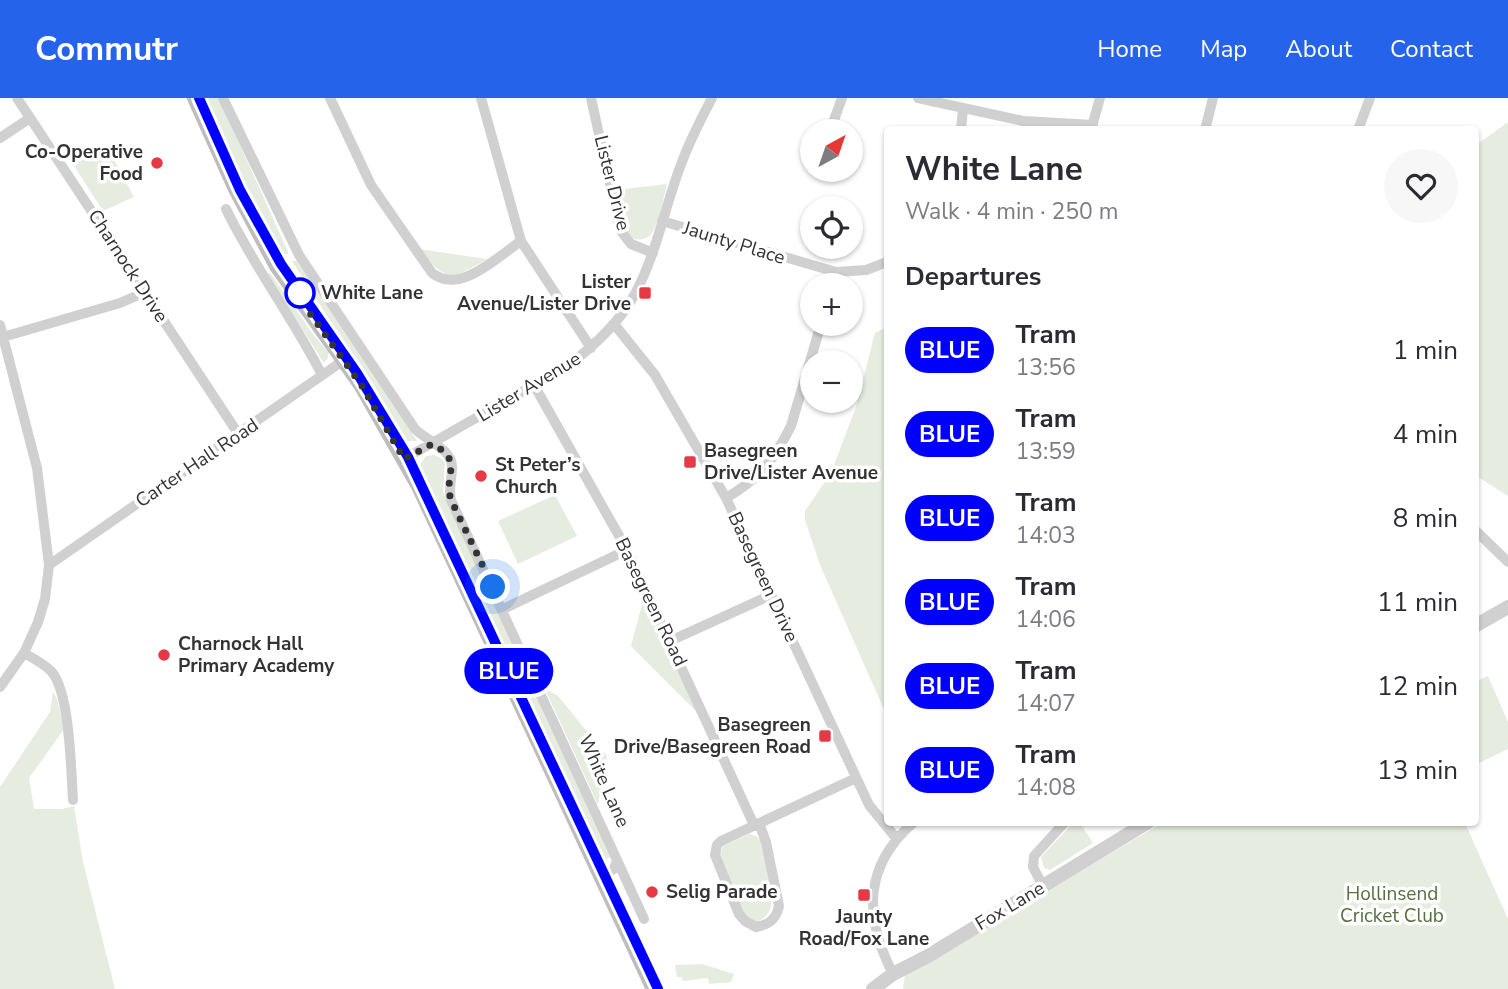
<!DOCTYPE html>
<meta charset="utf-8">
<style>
:root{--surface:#fff;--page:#f7f7f7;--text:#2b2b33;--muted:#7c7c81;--accent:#2563eb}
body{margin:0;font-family:"Nunito Sans",sans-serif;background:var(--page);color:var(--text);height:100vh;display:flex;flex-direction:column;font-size:26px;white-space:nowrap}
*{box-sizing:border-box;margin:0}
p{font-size:23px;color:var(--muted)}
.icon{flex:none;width:38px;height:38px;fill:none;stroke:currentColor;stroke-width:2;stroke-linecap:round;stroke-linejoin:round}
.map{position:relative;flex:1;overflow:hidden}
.drawer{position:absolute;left:884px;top:28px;width:595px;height:700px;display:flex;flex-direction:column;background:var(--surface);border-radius:7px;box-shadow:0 2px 5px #0004}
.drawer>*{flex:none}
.badge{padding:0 14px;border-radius:23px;font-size:24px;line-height:46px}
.needle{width:46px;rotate:40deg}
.buttons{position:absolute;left:800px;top:21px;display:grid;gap:14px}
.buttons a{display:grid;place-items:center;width:63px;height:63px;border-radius:50%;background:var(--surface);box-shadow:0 2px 5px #0004;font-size:35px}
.you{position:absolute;width:35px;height:35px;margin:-18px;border:5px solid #fff;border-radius:50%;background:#1a73e8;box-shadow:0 0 0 10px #1a73e833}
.map>.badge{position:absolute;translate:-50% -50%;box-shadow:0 0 0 4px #fff}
h2{padding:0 21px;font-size:26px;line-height:63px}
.round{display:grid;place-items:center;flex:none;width:74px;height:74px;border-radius:37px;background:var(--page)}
.overview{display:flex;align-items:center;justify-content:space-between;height:119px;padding:0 21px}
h1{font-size:33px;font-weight:700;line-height:52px}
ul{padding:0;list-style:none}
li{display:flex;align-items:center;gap:21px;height:84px;padding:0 21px}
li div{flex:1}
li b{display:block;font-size:26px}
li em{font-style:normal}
li .badge{min-width:77px;font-weight:700;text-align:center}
header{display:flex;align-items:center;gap:42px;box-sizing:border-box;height:98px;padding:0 35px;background:var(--accent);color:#fff}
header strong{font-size:33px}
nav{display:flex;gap:38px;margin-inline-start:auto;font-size:24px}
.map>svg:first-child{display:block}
.green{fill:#e6ecdf}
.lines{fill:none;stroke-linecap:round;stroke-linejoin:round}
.minor{stroke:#d0d0d0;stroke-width:10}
.tertiary{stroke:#d0d0d0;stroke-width:14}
.secondary{stroke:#bdbdbd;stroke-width:16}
.tram{stroke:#888;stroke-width:2}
.line-casing{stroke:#fff;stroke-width:16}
.line{stroke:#00f;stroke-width:10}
.walk{stroke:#333;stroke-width:7;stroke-dasharray:0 12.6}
.poi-dot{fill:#e63946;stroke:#fff;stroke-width:2.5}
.stop-dot{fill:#fff;stroke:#00f;stroke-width:3.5}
.labels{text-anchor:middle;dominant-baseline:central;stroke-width:7;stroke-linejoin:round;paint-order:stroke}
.poi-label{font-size:19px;font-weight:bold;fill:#333;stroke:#fff;text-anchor:start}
.street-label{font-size:19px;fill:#333;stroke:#fff}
.stop-label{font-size:19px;font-weight:bold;fill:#333;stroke:#fff;text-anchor:start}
.park-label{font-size:19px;fill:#56703f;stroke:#fff}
</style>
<header>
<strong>Commutr</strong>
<nav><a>Home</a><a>Map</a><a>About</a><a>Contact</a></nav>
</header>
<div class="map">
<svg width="1508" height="891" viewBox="0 0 1508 891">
<rect width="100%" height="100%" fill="#fff"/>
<!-- green -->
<path class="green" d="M 203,0 L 219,0 L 289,156 L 283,156 L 240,82 Z
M 1508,24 L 1508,398 L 1475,377 L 1475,48 Z
M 108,51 L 134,99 L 103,113 L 71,63 Z
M 667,86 C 663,101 660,122 652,135 C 649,139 646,140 643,141 C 622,147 619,105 616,92 Z
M 419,151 L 487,161 C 452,182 446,185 419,151 Z
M 292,163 L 297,163 L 417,343 L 407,343 Z
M 270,175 L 313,236 L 328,254 L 328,260 L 324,265 L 267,176 Z
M 887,229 L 887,618 L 820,467 L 805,422 L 805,413 L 831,375 L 856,309 L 875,235 Z
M 434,357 L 441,360 L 445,365 L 443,394 L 448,406 L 610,759 L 600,765 L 419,374 L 421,365 L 426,358 Z
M 555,397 L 577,438 L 518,466 L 498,423 Z
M 644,499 L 697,614 L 631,548 Z
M 1488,578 L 1508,624 L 1508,651 L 1475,667 L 1475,584 Z
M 545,591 L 558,598 L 607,658 L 598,707 Z
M 53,594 L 57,601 L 64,631 L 29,680 L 34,711 L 62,711 L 74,708 L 83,764 L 115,891 L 0,891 L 0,689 L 50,614 Z
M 1073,725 L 1080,725 L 1093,745 L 1050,772 L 1044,770 L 1041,759 Z
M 1162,725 L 1465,725 L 1508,821 L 1508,891 L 903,891 L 905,876 Z
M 749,736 L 756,738 L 761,743 C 765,765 787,818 754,824 L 743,815 L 720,756 L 724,747 Z
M 702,866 L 734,876 L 731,884 L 709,886 L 708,880 L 683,883 L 681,879 L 677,879 L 675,867 Z"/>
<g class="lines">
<!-- minor -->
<path class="minor" d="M 17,0 L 239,337
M 223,0 L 299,157 L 415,331 C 427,343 452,351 452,369 C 452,382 448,390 451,402 L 617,762 L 614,771 L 600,779
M 330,0 L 371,87 L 432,175 C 460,197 497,159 521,143
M 481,0 L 521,143 L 591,250
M 591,0 L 620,132 L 631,146 L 653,155
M 918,0 L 1023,23 L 1093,27
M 961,32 L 963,11
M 1091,32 L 1100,0
M 1205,32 L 1213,0
M 1358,32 L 1370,0
M 830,33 L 842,0
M 0,40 L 30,20
M 226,111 C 254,169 293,220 322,277
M 662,123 L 836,174 L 866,172 L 887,164
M 614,226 L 655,277 L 726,400 L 869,707 L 896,740
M 0,227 L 37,370 L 49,467 L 45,501 L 38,524 L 24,555 L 0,589
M 3,239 L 120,205 L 145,194
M 534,287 L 627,452 L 754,727
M 404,361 L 569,267 C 595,247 619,225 635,196 C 657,155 665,107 682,64 C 690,42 701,21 712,0
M 726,400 C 759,381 774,362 791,328 L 821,226
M 1475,432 L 1508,464
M 49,467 L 344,262
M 503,511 L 627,452
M 670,543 L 771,497
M 24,555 C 33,560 44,566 51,573 C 70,593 71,673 73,702
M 759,725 L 766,744 L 779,808 C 776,822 768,827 756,829 L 745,823 L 739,816 L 715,757 L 717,747 L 721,743 L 856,680
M 617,762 L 644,821
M 1043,788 L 1033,769 L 1034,758 L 1065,724
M 893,876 C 864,819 863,768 914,724"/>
<!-- tertiary -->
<path class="tertiary" d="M 1475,528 L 1508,509
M 873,891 L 893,876 L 928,858 L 1148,724"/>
<!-- secondary -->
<path class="secondary" d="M 195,0 L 236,91 L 277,168 L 362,288 L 419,388 L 654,891"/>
<!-- tram -->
<path class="tram" d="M 199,0 L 240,92 L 281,166 L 357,275 L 408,359 L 658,891"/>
</g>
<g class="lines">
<defs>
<path id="line" d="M 199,0 L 240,92 L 281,166 L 357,275 L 408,359 L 658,891"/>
</defs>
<!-- line casing -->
<use href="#line" class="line-casing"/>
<!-- line -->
<use href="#line" class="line"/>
<!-- walk -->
<path class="walk" d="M 300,195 L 299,200 L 362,288 L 404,361 L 432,346 C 465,363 443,376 451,402 L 493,489"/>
</g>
<!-- markers -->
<g class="poi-dot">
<circle cx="157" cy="65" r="7"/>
<rect x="638" y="188" width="14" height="14" rx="3.5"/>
<rect x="683" y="357" width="14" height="14" rx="3.5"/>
<circle cx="481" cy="378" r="7"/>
<circle cx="164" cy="557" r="7"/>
<rect x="818" y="631" width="14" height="14" rx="3.5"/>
<circle cx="652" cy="794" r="7"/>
<rect x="857" y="790" width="14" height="14" rx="3.5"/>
</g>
<circle class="stop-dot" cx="300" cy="195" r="14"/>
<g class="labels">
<!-- poi labels -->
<g class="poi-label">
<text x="143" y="54" text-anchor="end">Co-Operative<tspan x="143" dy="22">Food</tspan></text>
<text x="631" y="184" text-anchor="end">Lister<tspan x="631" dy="22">Avenue/Lister Drive</tspan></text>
<text x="704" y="353">Basegreen<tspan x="704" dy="22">Drive/Lister Avenue</tspan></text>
<text x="495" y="367">St Peter’s<tspan x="495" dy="22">Church</tspan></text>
<text x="178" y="546">Charnock Hall<tspan x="178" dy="22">Primary Academy</tspan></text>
<text x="811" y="627" text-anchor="end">Basegreen<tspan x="811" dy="22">Drive/Basegreen Road</tspan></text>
<text x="666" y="794">Selig Parade</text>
<text x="864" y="819" text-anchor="middle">Jaunty<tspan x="864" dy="22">Road/Fox Lane</tspan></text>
</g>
<!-- street labels -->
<g class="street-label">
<text transform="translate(612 85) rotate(76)">Lister Drive</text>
<text transform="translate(734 145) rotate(17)">Jaunty Place</text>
<text transform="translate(128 168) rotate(57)">Charnock Drive</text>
<text transform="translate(529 289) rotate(-31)">Lister Avenue</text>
<text transform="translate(197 365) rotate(-34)">Carter Hall Road</text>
<text transform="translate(763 479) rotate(65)">Basegreen Drive</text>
<text transform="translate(651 504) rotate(64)">Basegreen Road</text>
<text transform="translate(604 683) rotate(66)">White Lane</text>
<text transform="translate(1010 808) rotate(-31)">Fox Lane</text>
</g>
<!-- stop labels -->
<g class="stop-label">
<text x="321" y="195">White Lane</text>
</g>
<!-- park labels -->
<g class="park-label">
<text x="1392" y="796">Hollinsend<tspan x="1392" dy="22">Cricket Club</tspan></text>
</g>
</g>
</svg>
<div class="buttons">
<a><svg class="needle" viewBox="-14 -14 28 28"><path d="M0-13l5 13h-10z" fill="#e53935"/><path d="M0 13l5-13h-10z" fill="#7c7c81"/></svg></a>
<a><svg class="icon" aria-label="locate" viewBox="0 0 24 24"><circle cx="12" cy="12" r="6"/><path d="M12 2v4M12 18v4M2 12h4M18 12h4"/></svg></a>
<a>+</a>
<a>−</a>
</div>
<div class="you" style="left:493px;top:489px"></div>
<b class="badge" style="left:509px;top:573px;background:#00f;color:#fff">BLUE</b>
<section class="drawer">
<div class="overview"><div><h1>White Lane</h1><p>Walk · 4 min · 250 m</p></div><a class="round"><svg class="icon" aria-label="heart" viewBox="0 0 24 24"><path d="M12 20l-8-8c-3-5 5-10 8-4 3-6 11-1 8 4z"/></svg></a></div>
<h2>Departures</h2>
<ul>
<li><span class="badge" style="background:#00f;color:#fff">BLUE</span><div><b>Tram</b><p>13:56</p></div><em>1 min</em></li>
<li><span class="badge" style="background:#00f;color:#fff">BLUE</span><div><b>Tram</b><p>13:59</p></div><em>4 min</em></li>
<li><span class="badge" style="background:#00f;color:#fff">BLUE</span><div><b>Tram</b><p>14:03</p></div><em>8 min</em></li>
<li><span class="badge" style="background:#00f;color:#fff">BLUE</span><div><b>Tram</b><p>14:06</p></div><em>11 min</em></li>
<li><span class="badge" style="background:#00f;color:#fff">BLUE</span><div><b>Tram</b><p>14:07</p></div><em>12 min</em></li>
<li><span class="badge" style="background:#00f;color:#fff">BLUE</span><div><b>Tram</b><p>14:08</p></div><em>13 min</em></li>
</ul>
</section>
</div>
